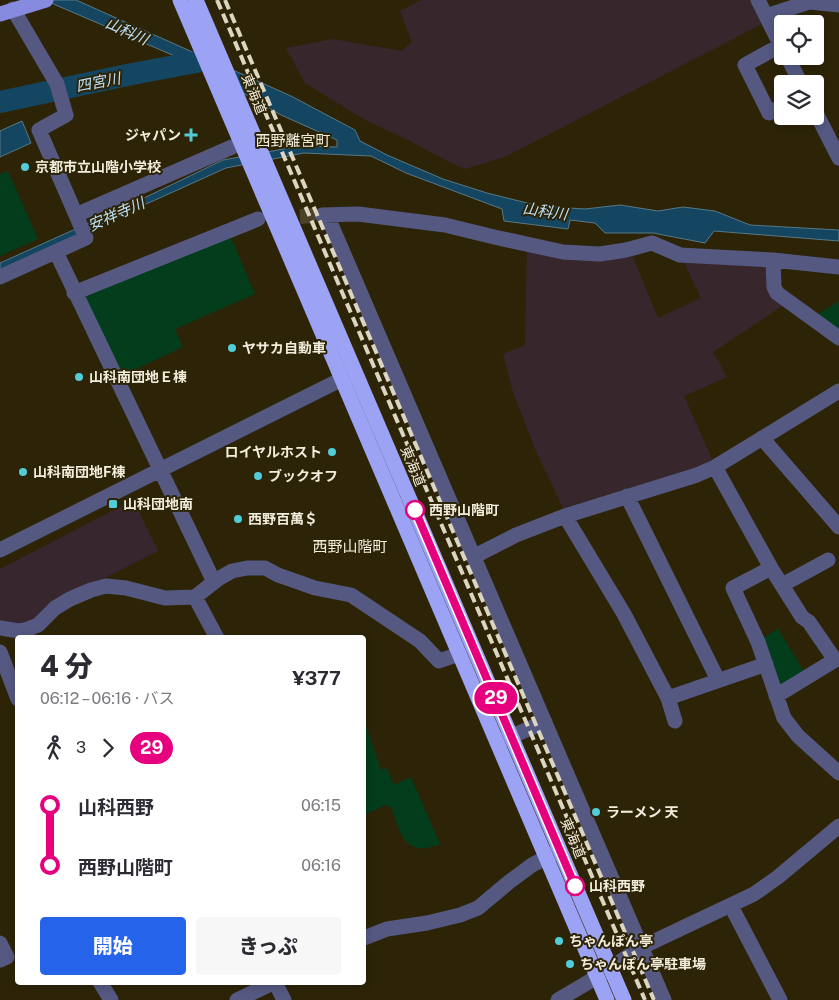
<!DOCTYPE html>
<html lang="ja">
<meta charset="utf-8">
<style>
:root{--surface:#fff;--page:#f7f7f7;--text:#2b2b33;--muted:#7c7c81;--accent:#2563eb}
body{margin:0;font-family:"Public Sans","Noto Sans JP",sans-serif;background:var(--page);color:var(--text);height:100vh;display:flex;flex-direction:column;font-size:19px;white-space:nowrap}
*{box-sizing:border-box;margin:0}
p{font-size:16px;color:var(--muted)}
.icon{flex:none;width:28px;height:28px;fill:none;stroke:currentColor;stroke-width:2;stroke-linecap:round;stroke-linejoin:round}
.map{position:relative;flex:1;overflow:hidden}
.drawer{position:absolute;left:15px;top:635px;width:351px;height:350px;display:flex;flex-direction:column;background:var(--surface);border-radius:5px;box-shadow:0 2px 8px #0003}
.drawer>*{flex:none}
.badge{padding:0 10px;border-radius:16px;font-size:18px;line-height:32px}
.fabs{position:absolute;left:774px;top:15px;display:grid;gap:10px}
.fabs a{display:grid;place-items:center;width:50px;height:50px;border-radius:5px;background:var(--surface);box-shadow:0 2px 8px #0003;font-size:25px}
.map>.badge{position:absolute;translate:-50% -50%;box-shadow:0 0 0 2px #fff}
.legs{display:flex;align-items:center;gap:8px;height:55px;padding:0 25px;font-size:16px}
.legs p{margin-inline-start:auto}
.summary{display:flex;align-items:center;justify-content:space-between;height:85px;padding:0 25px}
h1{font-size:28px;font-weight:800;line-height:38px}
.primary-button{display:flex;gap:10px;margin-top:auto;padding:10px 25px}
.primary-button a{flex:1;height:58px;border-radius:5px;background:var(--accent);color:#fff;font-size:20px;font-weight:800;line-height:58px;text-align:center}
.primary-button a+a{background:var(--page);color:var(--text)}
ul{padding:0 25px;list-style:none}
li{display:flex;align-items:center;gap:18px;height:60px;font-size:19px}
li i{display:grid;place-items:center;width:8px;height:100%;margin:0 6px;background:currentColor}
li i::after{content:'';width:12px;height:12px;margin:-6px;border:4px solid;border-radius:50%;background:var(--surface)}
li p{margin-inline-start:auto}
li:first-child i{background:linear-gradient(#0000 50%,currentColor 0)}
li:last-child i{background:linear-gradient(currentColor 50%,#0000 0)}
.map>svg:first-child{display:block}
.commercial{fill:#38262e}
.industrial{fill:#38262d}
.green{fill:#033d1b}
.water{fill:#144662;stroke:#577886}
.lines{fill:none;stroke-linecap:round;stroke-linejoin:round}
.river{stroke:#144662;stroke-width:22}
.minor-tunnel{stroke:#4b4227;stroke-width:15;stroke-dasharray:15 8;stroke-linecap:butt}
.minor{stroke:#555982;stroke-width:15}
.major{stroke:#868be0;stroke-width:15}
.highway{stroke:#9ca2f4;stroke-width:15}
.rail{stroke:#dbd5c2;stroke-width:4;stroke-dasharray:10 5;stroke-linecap:butt}
.line-1-casing{stroke:#fff;stroke-width:11}
.line-1{stroke:#e6007e;stroke-width:8}
.poi-dot{fill:#52ccd6;stroke:#2d2407;stroke-width:2}
.stop-1-dot{fill:#fff;stroke:#e6007e;stroke-width:2.5}
.labels{text-anchor:middle;dominant-baseline:central;stroke-width:4;stroke-linejoin:round;paint-order:stroke}
.street-label{font-size:14px;fill:#f2ecdb;stroke:#2d2407}
.poi-label{font-size:14px;font-weight:bold;fill:#f2ecdb;stroke:#2d2407;text-anchor:start}
.stop-label{font-size:14px;font-weight:bold;fill:#f2ecdb;stroke:#2d2407;text-anchor:start}
.water-label{font-size:15px;font-style:italic;fill:#bee0f7;stroke:#2d2407}
.neighbourhood-label{font-size:15px;fill:#f2ecdb;stroke:#2d2407}
</style>
<div class="map">
<svg width="839" height="1000" viewBox="0 0 839 1000">
<rect width="100%" height="100%" fill="#2d2407"/>
<!-- commercial -->
<path class="commercial" d="M 133,500 L 158,551 L 91,585 L 33,621 L 23,625 L 0,622 L 0,569 Z"/>
<!-- industrial -->
<path class="industrial" d="M 421,0 L 750,0 L 762,24 L 505,157 L 465,169 L 451,163 L 408,140 L 365,120 L 305,83 L 286,48 L 333,39 L 401,51 L 412,42 L 400,11 Z
M 527,246 L 593,260 L 633,257 L 658,318 L 701,298 L 682,258 L 769,267 L 784,305 L 713,352 L 727,377 L 684,396 L 712,459 L 703,466 L 563,508 L 535,449 L 513,392 L 503,354 L 525,345 Z"/>
<!-- green -->
<path class="green" d="M 8,171 L 38,239 L 0,256 L 0,174 Z
M 229,233 L 255,294 L 175,329 L 183,347 L 117,378 L 80,296 Z
M 839,301 L 839,334 L 817,315 Z
M 778,629 L 805,673 L 785,685 L 776,683 L 763,638 Z
M 364,720 L 381,770 L 387,768 L 394,785 L 411,777 L 440,844 C 406,858 400,835 392,808 L 385,805 L 364,815 Z"/>
<!-- water -->
<path class="water" d="M 44,0 L 76,0 L 291,96 L 355,130 L 360,141 L 387,155 L 443,179 L 487,193 L 539,206 L 585,209 L 620,205 L 658,211 L 683,207 L 715,211 L 750,225 L 839,230 L 839,241 L 714,231 L 705,243 L 653,233 L 605,233 L 595,223 L 570,220 L 568,229 L 504,221 L 502,209 L 406,173 L 371,156 L 304,153 L 226,168 L 0,270 L 0,263 L 142,199 L 223,160 L 300,146 L 337,147 L 337,140 L 281,115 L 191,63 Z
M 22,121 L 31,143 L 0,157 L 0,131 Z"/>
<g class="lines">
<!-- river -->
<path class="river" d="M 0,102 L 127,75 L 196,62"/>
<!-- minor-tunnel -->
<path class="minor-tunnel" d="M 277,218 L 322,215"/>
<!-- minor -->
<path class="minor" d="M 758,0 L 782,48
M 766,16 L 809,2 L 839,5
M 781,45 L 745,65 L 769,113 L 782,106
M 787,56 L 801,84
M 815,111 L 839,158
M 76,215 L 232,147
M 322,215 L 358,214 L 445,225 L 494,237 L 563,252 L 581,253 L 600,254 L 626,250 L 652,243 L 680,255 L 773,260 L 839,267
M 327,215 L 664,1000
M 56,252 L 214,582
M 773,260 L 774,287 L 777,293 L 839,338
M 0,277 L 86,238 L 39,130 L 66,115 L 57,84 L 13,9
M 74,293 L 258,219
M 762,438 L 839,527
M 715,467 L 771,568
M 627,496 L 718,680
M 565,516 L 624,614 L 668,698 L 766,664
M 0,550 L 352,374
M 473,557 L 516,535 L 565,516 L 697,475 L 715,467 L 839,391
M 782,585 L 828,560
M 195,597 L 217,638
M 0,628 L 19,631 L 28,629 L 38,625 L 55,608 L 70,599 L 91,590 L 106,586 L 126,588 L 165,598 L 195,597 L 218,579 L 232,571 L 247,568 L 265,568 L 278,575 L 315,588 L 351,595 L 420,641 L 439,661 L 459,654
M 0,652 L 18,699
M 776,696 L 835,660 L 809,622 L 802,617 L 771,568 L 733,588 L 758,642 L 784,718 L 798,736 L 839,773
M 668,698 L 675,721
M 500,741 L 545,722
M 731,906 L 780,1000
M 364,938 L 387,929 L 427,923 L 460,915 L 478,908 L 509,882 L 532,865 L 557,852
M 0,943 L 7,957 L 0,960
M 100,982 L 111,1000
M 237,1000 L 275,982 L 284,1000
M 558,1000 L 597,977 L 642,947 L 754,894 L 778,877 L 839,826"/>
<!-- major -->
<path class="major" d="M 0,14 L 46,0"/>
<!-- highway -->
<path class="highway" d="M 180,0 L 607,1000
M 196,0 L 624,1000"/>
<!-- rail -->
<path class="rail" d="M 217,0 L 645,1000
M 225,0 L 654,1000"/>
</g>
<g class="lines">
<defs>
<path id="line-1" d="M 415,510 L 575,886"/>
</defs>
<!-- line-1 casing -->
<use href="#line-1" class="line-1-casing"/>
<!-- line-1 -->
<use href="#line-1" class="line-1"/>
</g>
<!-- markers -->
<g class="poi-dot">
<path d="M188.5 127.5h5v5h5v5h-5v5h-5v-5h-5v-5h5z"/>
<circle cx="25" cy="167" r="5"/>
<circle cx="232" cy="348" r="5"/>
<circle cx="79" cy="377" r="5"/>
<circle cx="332" cy="452" r="5"/>
<circle cx="23" cy="472" r="5"/>
<circle cx="258" cy="476" r="5"/>
<rect x="108" y="499" width="10" height="10" rx="2.5"/>
<circle cx="238" cy="519" r="5"/>
<circle cx="596" cy="812" r="5"/>
<circle cx="559" cy="941" r="5"/>
<circle cx="570" cy="964" r="5"/>
</g>
<g class="stop-1-dot">
<circle cx="415" cy="510" r="9"/>
<circle cx="575" cy="886" r="9"/>
</g>
<g class="labels">
<!-- street labels -->
<g class="street-label">
<text transform="translate(254 94) rotate(67)">東海道</text>
<text transform="translate(413 466) rotate(67)">東海道</text>
<text transform="translate(573 838) rotate(67)">東海道</text>
</g>
<!-- poi labels -->
<g class="poi-label">
<text x="181" y="135" text-anchor="end">ジャパン</text>
<text x="35" y="167">京都市立山階小学校</text>
<text x="242" y="348">ヤサカ自動車</text>
<text x="89" y="377">山科南団地Ｅ棟</text>
<text x="322" y="452" text-anchor="end">ロイヤルホスト</text>
<text x="33" y="472">山科南団地F棟</text>
<text x="268" y="476">ブックオフ</text>
<text x="123" y="504">山科団地南</text>
<text x="248" y="519">西野百萬＄</text>
<text x="606" y="812">ラーメン 天</text>
<text x="569" y="941">ちゃんぽん亭</text>
<text x="580" y="964">ちゃんぽん亭駐車場</text>
</g>
<!-- stop labels -->
<g class="stop-label">
<text x="429" y="510">西野山階町</text>
<text x="589" y="886">山科西野</text>
</g>
<!-- water labels -->
<g class="water-label">
<text transform="translate(127 31) rotate(24)">山科川</text>
<text transform="translate(98 82) rotate(-11)">四宮川</text>
<text transform="translate(545 211) rotate(8)">山科川</text>
<text transform="translate(116 214) rotate(-24)">安祥寺川</text>
</g>
<!-- neighbourhood labels -->
<g class="neighbourhood-label">
<text x="293" y="140">西野離宮町</text>
<text x="350" y="546">西野山階町</text>
</g>
</g>
</svg>
<div class="fabs">
<a><svg class="icon" aria-label="locate" viewBox="0 0 24 24"><circle cx="12" cy="12" r="6"/><path d="M12 2v4M12 18v4M2 12h4M18 12h4"/></svg></a>
<a><svg class="icon" aria-label="layers" viewBox="0 0 24 24"><path d="M12 4l9 5-9 5-9-5zM3 14l9 5 9-5"/></svg></a>
</div>
<b class="badge" style="left:496px;top:698px;background:#e6007e;color:#fff">29</b>
<section class="drawer">
<div class="summary"><div><h1>4 分</h1><p>06:12 – 06:16 · バス</p></div><b>¥377</b></div>
<div class="legs"><svg class="icon" aria-label="walk" viewBox="0 0 24 24"><circle cx="13" cy="4" r="2"/><path d="M13 8l-2 6 4 7M11 14l-3 7M7 12l3-4h3l4 4"/></svg>3<svg class="icon" aria-label="forward" viewBox="0 0 24 24"><path d="M9 5l7 7-7 7"/></svg><b class="badge" style="background:#e6007e;color:#fff">29</b></div>
<ul>
<li><i style="color:#e6007e"></i><b>山科西野</b><p>06:15</p></li>
<li><i style="color:#e6007e"></i><b>西野山階町</b><p>06:16</p></li>
</ul>
<div class="primary-button"><a>開始</a><a>きっぷ</a></div>
</section>
</div>
